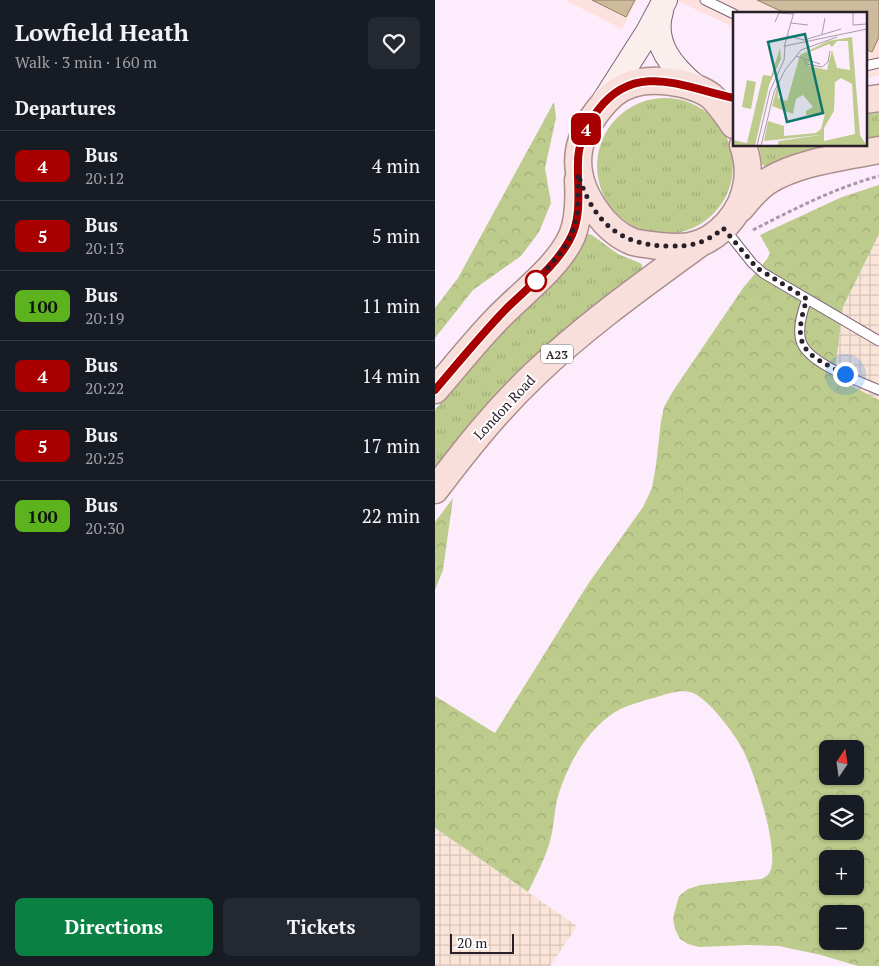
<!DOCTYPE html>
<meta charset="utf-8">
<style>
:root{--surface:#171b24;--page:#242831;--text:#f1f3f6;--muted:#9ea1a6;--line:#363941;--accent:#0b8043}
body{margin:0;font-family:"PT Serif",serif;background:var(--page);color:var(--text);height:100vh;display:flex;flex-direction:column;font-size:19px;white-space:nowrap}
*{box-sizing:border-box;margin:0}
p{font-size:16px;color:var(--muted)}
.icon{flex:none;width:28px;height:28px;fill:none;stroke:currentColor;stroke-width:2;stroke-linecap:round;stroke-linejoin:round}
.map{position:relative;flex:1;overflow:hidden}
.details{display:flex;flex-direction:column;background:var(--surface);width:435px}
.details>*{flex:none}
.badge{padding:0 10px;border-radius:8px;font-size:18px;line-height:32px}
.needle{width:32px;rotate:13deg}
.tools{position:absolute;left:384px;top:740px;display:grid;gap:10px}
.tools a{display:grid;place-items:center;width:45px;height:45px;border-radius:8px;background:var(--surface);box-shadow:0 1px 4px #0004;font-size:25px}
.scale{position:absolute;left:15px;bottom:12px;width:64px;box-sizing:border-box;padding-left:5px;border:2px solid #292029;border-top:0;font-size:14px;line-height:18px;white-space:nowrap;color:#292029;-webkit-text-stroke:4px #fff;paint-order:stroke}
.you{position:absolute;width:25px;height:25px;margin:-12px;border:4px solid #fff;border-radius:50%;background:#1a73e8;box-shadow:0 0 0 8px #1a73e833}
.map>.badge{position:absolute;translate:-50% -50%;box-shadow:0 0 0 2px #fff}
h2{padding:0 15px;font-size:19px;line-height:45px}
.round{display:grid;place-items:center;flex:none;width:52px;height:52px;border-radius:8px;background:var(--page)}
.head{display:flex;align-items:center;justify-content:space-between;height:85px;padding:0 15px}
h1{font-size:24px;font-weight:800;line-height:38px}
.action{display:flex;gap:10px;margin-top:auto;padding:10px 15px}
.action a{flex:1;height:58px;border-radius:8px;background:var(--accent);color:#fff;font-size:20px;font-weight:800;line-height:58px;text-align:center}
.action a+a{background:var(--page);color:var(--text)}
ul{padding:0;list-style:none}
li{display:flex;align-items:center;gap:15px;height:70px;padding:0 15px;border-top:1px solid var(--line)}
li div{flex:1}
li b{display:block;font-size:19px}
li em{font-style:normal}
li .badge{min-width:55px;font-weight:700;text-align:center}
main{display:flex;flex:1;min-height:0}
.map>svg:first-child{display:block}
.commercial{fill:#fce1df}
.industrial{fill:url(#industrial-grid)}
.grass{fill:url(#grass-tufts)}
.forest{fill:url(#forest-crowns);fill-rule:evenodd}
.building{fill:#cebb9e;stroke:#917f64}
.lines{fill:none;stroke-linecap:round;stroke-linejoin:round}
.lane-casing{stroke:#7b647b;stroke-width:11}
.secondary-casing{stroke:#7b647b;stroke-width:26}
.primary-casing{stroke:#ac8e8e;stroke-width:29}
.path{stroke:#a79aa6;stroke-width:3;stroke-dasharray:4 2.5;stroke-linecap:butt}
.lane{stroke:#fff;stroke-width:9}
.secondary{stroke:#fbefed;stroke-width:24}
.primary{stroke:#f8dfdc;stroke-width:26}
.line-casing{stroke:#fff;stroke-width:11}
.line{stroke:#a80000;stroke-width:8}
.walk{stroke:#292029;stroke-width:5;stroke-dasharray:0 9}
.stop-dot{fill:#fff;stroke:#a80000;stroke-width:2.5}
.labels{text-anchor:middle;dominant-baseline:central;stroke-width:4;stroke-linejoin:round;paint-order:stroke}
.shield{fill:#fff;stroke:#696369;stroke-width:1}
.shield-label{font-size:12px;font-weight:bold;fill:#292029}
.street-label{font-size:14px;fill:#292029;stroke:#fff}
.inset-road{fill:none;stroke:#a89ba8;stroke-width:1}
.view{fill:#0f766e;fill-opacity:0.15;stroke:#0f766e;stroke-width:2.5}
.inset-edge{fill:none;stroke:#292029;stroke-width:2.5}
</style>
<main>
<section class="details">
<div class="head"><div><h1>Lowfield Heath</h1><p>Walk · 3 min · 160 m</p></div><a class="round"><svg class="icon" aria-label="heart" viewBox="0 0 24 24"><path d="M12 20l-8-8c-3-5 5-10 8-4 3-6 11-1 8 4z"/></svg></a></div>
<h2>Departures</h2>
<ul>
<li><span class="badge" style="background:#a80000;color:#fff">4</span><div><b>Bus</b><p>20:12</p></div><em>4 min</em></li>
<li><span class="badge" style="background:#a80000;color:#fff">5</span><div><b>Bus</b><p>20:13</p></div><em>5 min</em></li>
<li><span class="badge" style="background:#5cb31e;color:#111">100</span><div><b>Bus</b><p>20:19</p></div><em>11 min</em></li>
<li><span class="badge" style="background:#a80000;color:#fff">4</span><div><b>Bus</b><p>20:22</p></div><em>14 min</em></li>
<li><span class="badge" style="background:#a80000;color:#fff">5</span><div><b>Bus</b><p>20:25</p></div><em>17 min</em></li>
<li><span class="badge" style="background:#5cb31e;color:#111">100</span><div><b>Bus</b><p>20:30</p></div><em>22 min</em></li>
</ul>
<div class="action"><a>Directions</a><a>Tickets</a></div>
</section>
<div class="map">
<svg width="444" height="966" viewBox="0 0 444 966">
<defs>
<pattern id="industrial-grid" width="8" height="8" patternUnits="userSpaceOnUse" patternTransform="scale(1.25)"><rect width="8" height="8" fill="#fae4d7"/><path d="M0 4h8M4 0v8" fill="none" stroke="#d6c3b9"/></pattern>
<pattern id="grass-tufts" width="24" height="20" patternUnits="userSpaceOnUse" patternTransform="scale(1.25)"><rect width="24" height="20" fill="#bdcb8d"/><path d="M3 7l-1-3M5 7V3M7 7l1-3M15 17l-1-3M17 17v-4M19 17l1-3" fill="none" stroke="#a2ae7a"/></pattern>
<pattern id="forest-crowns" width="20" height="18" patternUnits="userSpaceOnUse" patternTransform="scale(1.25)"><rect width="20" height="18" fill="#bdcb8d"/><path d="M2 6a3 3 0 1 1 6 0M12 15a3 3 0 1 1 6 0" fill="none" stroke="#a2ae7a"/></pattern>
</defs>
<rect width="100%" height="100%" fill="#fdedfc"/>
<!-- commercial -->
<path class="commercial" d="M 130,0 L 202,0 L 187,29 Z
M 240,0 L 444,0 L 444,76 L 430,78 L 430,14 L 299,14 L 299,27 Z"/>
<!-- industrial -->
<path class="industrial" d="M 444,234 L 444,400 L 399,377 L 408,307 Z
M 0,828 L 142,926 L 115,966 L 0,966 Z"/>
<!-- grass -->
<path class="grass" d="M162 166a68 68 0 1 1 136 0a68 68 0 1 1-136 0Z
M 444,113 L 444,139 L 430,142 L 430,114 Z
M 324,145 L 416,145 L 333,169 L 327,164 Z
M 150,233 L 157,235 L 183,254 L 205,263 L 207,265 L 207,271 L 0,471 L 0,410 L 34,368 Z"/>
<!-- forest -->
<path class="forest" d="M 119,102 L 121,118 L 110,168 L 116,203 L 104,232 L 86,256 L 38,290 L 0,338 L 0,308 L 23,278 Z
M 444,185 L 444,234 L 408,307 L 399,377 L 444,400 L 444,966 L 423,966 L 386,955 L 344,946 L 314,945 L 264,947 L 253,944 L 245,939 L 240,929 L 238,918 L 244,896 L 253,889 L 265,885 L 326,879 C 331,877 334,875 336,869 C 343,846 320,775 309,752 C 302,737 274,699 258,693 C 248,689 235,693 225,696 C 208,701 186,706 173,717 C 148,736 130,770 122,800 C 119,813 119,827 115,841 C 110,859 101,876 93,892 L 0,828 L 0,696 L 60,733 L 153,584 L 208,507 L 217,488 L 221,465 L 226,421 L 229,407 L 238,391 L 308,288 L 332,259 L 335,253 L 325,235 L 407,197 ZM 392,749 L 420,749 L 420,776 L 392,776 ZM 392,804 L 420,804 L 420,831 L 392,831 ZM 392,859 L 420,859 L 420,886 L 392,886 ZM 392,914 L 420,914 L 420,941 L 392,941 Z
M 18,498 L 8,570 L 0,590 L 0,522 Z"/>
<!-- building -->
<path class="building" d="M 157,0 L 200,0 L 191,17 Z
M 322,0 L 444,0 L 444,37 L 437,52 L 430,49 L 430,14 L 352,14 Z"/>
<g class="lines">
<defs>
<path id="lane" d="M 270,0 L 299,14
M 430,66 L 444,63
M 290,229 L 317,263 L 328,273 L 444,341
M 372,299 C 367,312 362,328 366,341 C 372,363 424,381 444,390"/>
<path id="secondary" d="M 226,11 C 216,44 238,68 262,88
M 169,101 L 213,32 L 230,0"/>
<path id="primary" d="M 430,100 L 444,98
M 299,125 C 292,115 285,104 276,96 C 267,89 258,87 248,84 C 220,78 191,78 171,101 C 139,136 133,171 161,211 C 170,224 183,236 198,242 C 206,244 216,245 224,246 C 234,247 245,248 255,246 C 284,240 308,212 312,182 C 314,170 312,157 308,145
M 306,208 C 314,198 322,188 333,181 C 363,162 409,157 444,150
M 0,390 C 20,367 39,343 60,321 C 84,295 122,269 137,236 C 144,219 144,198 143,180
M 0,490 C 31,449 62,410 100,374 C 150,326 208,285 264,244"/>
</defs>
<!-- lane casing -->
<use href="#lane" class="lane-casing"/>
<!-- secondary casing -->
<use href="#secondary" class="secondary-casing"/>
<!-- primary casing -->
<use href="#primary" class="primary-casing"/>
<!-- path -->
<path class="path" d="M 318,230 C 359,209 400,188 444,176"/>
<!-- lane -->
<use href="#lane" class="lane"/>
<!-- secondary -->
<use href="#secondary" class="secondary"/>
<!-- primary -->
<use href="#primary" class="primary"/>
</g>
<g class="lines">
<defs>
<path id="line" d="M 0,390 C 23,363 45,336 70,310 C 92,288 119,268 134,241 C 148,217 142,188 143,162 C 143,143 152,125 163,110 C 201,60 250,88 299,98"/>
</defs>
<!-- line casing -->
<use href="#line" class="line-casing"/>
<!-- line -->
<use href="#line" class="line"/>
<!-- walk -->
<path class="walk" d="M 101,281 C 137,242 145,231 143,174 C 158,222 185,246 235,246 C 256,247 273,242 288,228 L 322,268 L 372,299 C 356,347 369,354 410,374"/>
</g>
<!-- markers -->
<circle class="stop-dot" cx="101" cy="281" r="10"/>
<g class="labels">
<!-- shield labels -->
<rect class="shield" x="106" y="344.5" width="32" height="19" rx="4"/>
<g class="shield-label">
<text x="122" y="354">A23</text>
</g>
<!-- street labels -->
<g class="street-label">
<text transform="translate(69 407) rotate(-47)">London Road</text>
</g>
</g>
<!-- overview -->
<g transform="translate(298 12)">
<rect width="134" height="134" fill="#fdedfc"/>
<path d="M 88,123 L 83,134 L 44,134 L 46,129 Z" fill="#bdcb8d"/>
<path d="M 119,25 L 127,123 L 134,134 L 83,134 L 87,123 L 31,129 L 35,109 L 51,114 L 51,124 L 83,121 L 88,117 L 92,102 L 73,103 L 73,99 L 80,95 L 70,83 L 63,87 L 60,102 L 39,94 L 44,75 L 46,71 L 45,86 L 54,89 L 67,43 L 95,29 ZM 104,29 L 115,29 L 117,58 L 104,56 L 99,38 L 94,58 L 76,54 L 77,40 L 96,32 L 99,35 ZM 108,66 L 119,72 L 122,122 L 91,129 L 91,116 L 101,99 L 102,70 ZM 47,36 L 48,47 L 36,73 L 22,134 L 0,134 L 0,128 L 14,131 L 30,63 L 38,64 ZM 14,68 L 23,70 L 18,97 L 9,95 Z" fill="#bdcb8d" fill-rule="evenodd"/>
<path class="inset-road" d="M 120,0 L 120,13 L 134,12M 42,10 L 46,1 L 60,2M 58,11 L 75,13M 89,22 L 92,6M 55,24 L 71,28 L 108,17M 51,35 L 61,0M 63,44 L 87,52M 72,48 L 73,52 L 89,55 L 95,50 L 97,39M 24,134 L 37,79 L 51,48 L 52,34 L 134,17M 28,134 L 41,80 L 52,58 L 68,38 L 104,25"/>
<path class="view" d="M 72,22 L 90,101 L 54,110 L 35,30 Z"/>
<rect width="134" height="134" class="inset-edge"/>
</g>
</svg>
<div class="tools">
<a><svg class="needle" viewBox="-14 -14 28 28"><path d="M0-13l5 13h-10z" fill="#e53935"/><path d="M0 13l5-13h-10z" fill="#9ea1a6"/></svg></a>
<a><svg class="icon" aria-label="layers" viewBox="0 0 24 24"><path d="M12 4l9 5-9 5-9-5zM3 14l9 5 9-5"/></svg></a>
<a>+</a>
<a>−</a>
</div>
<div class="scale">20 m</div>
<div class="you" style="left:410px;top:374px"></div>
<b class="badge" style="left:151px;top:129px;background:#a80000;color:#fff">4</b>
</div>
</main>
